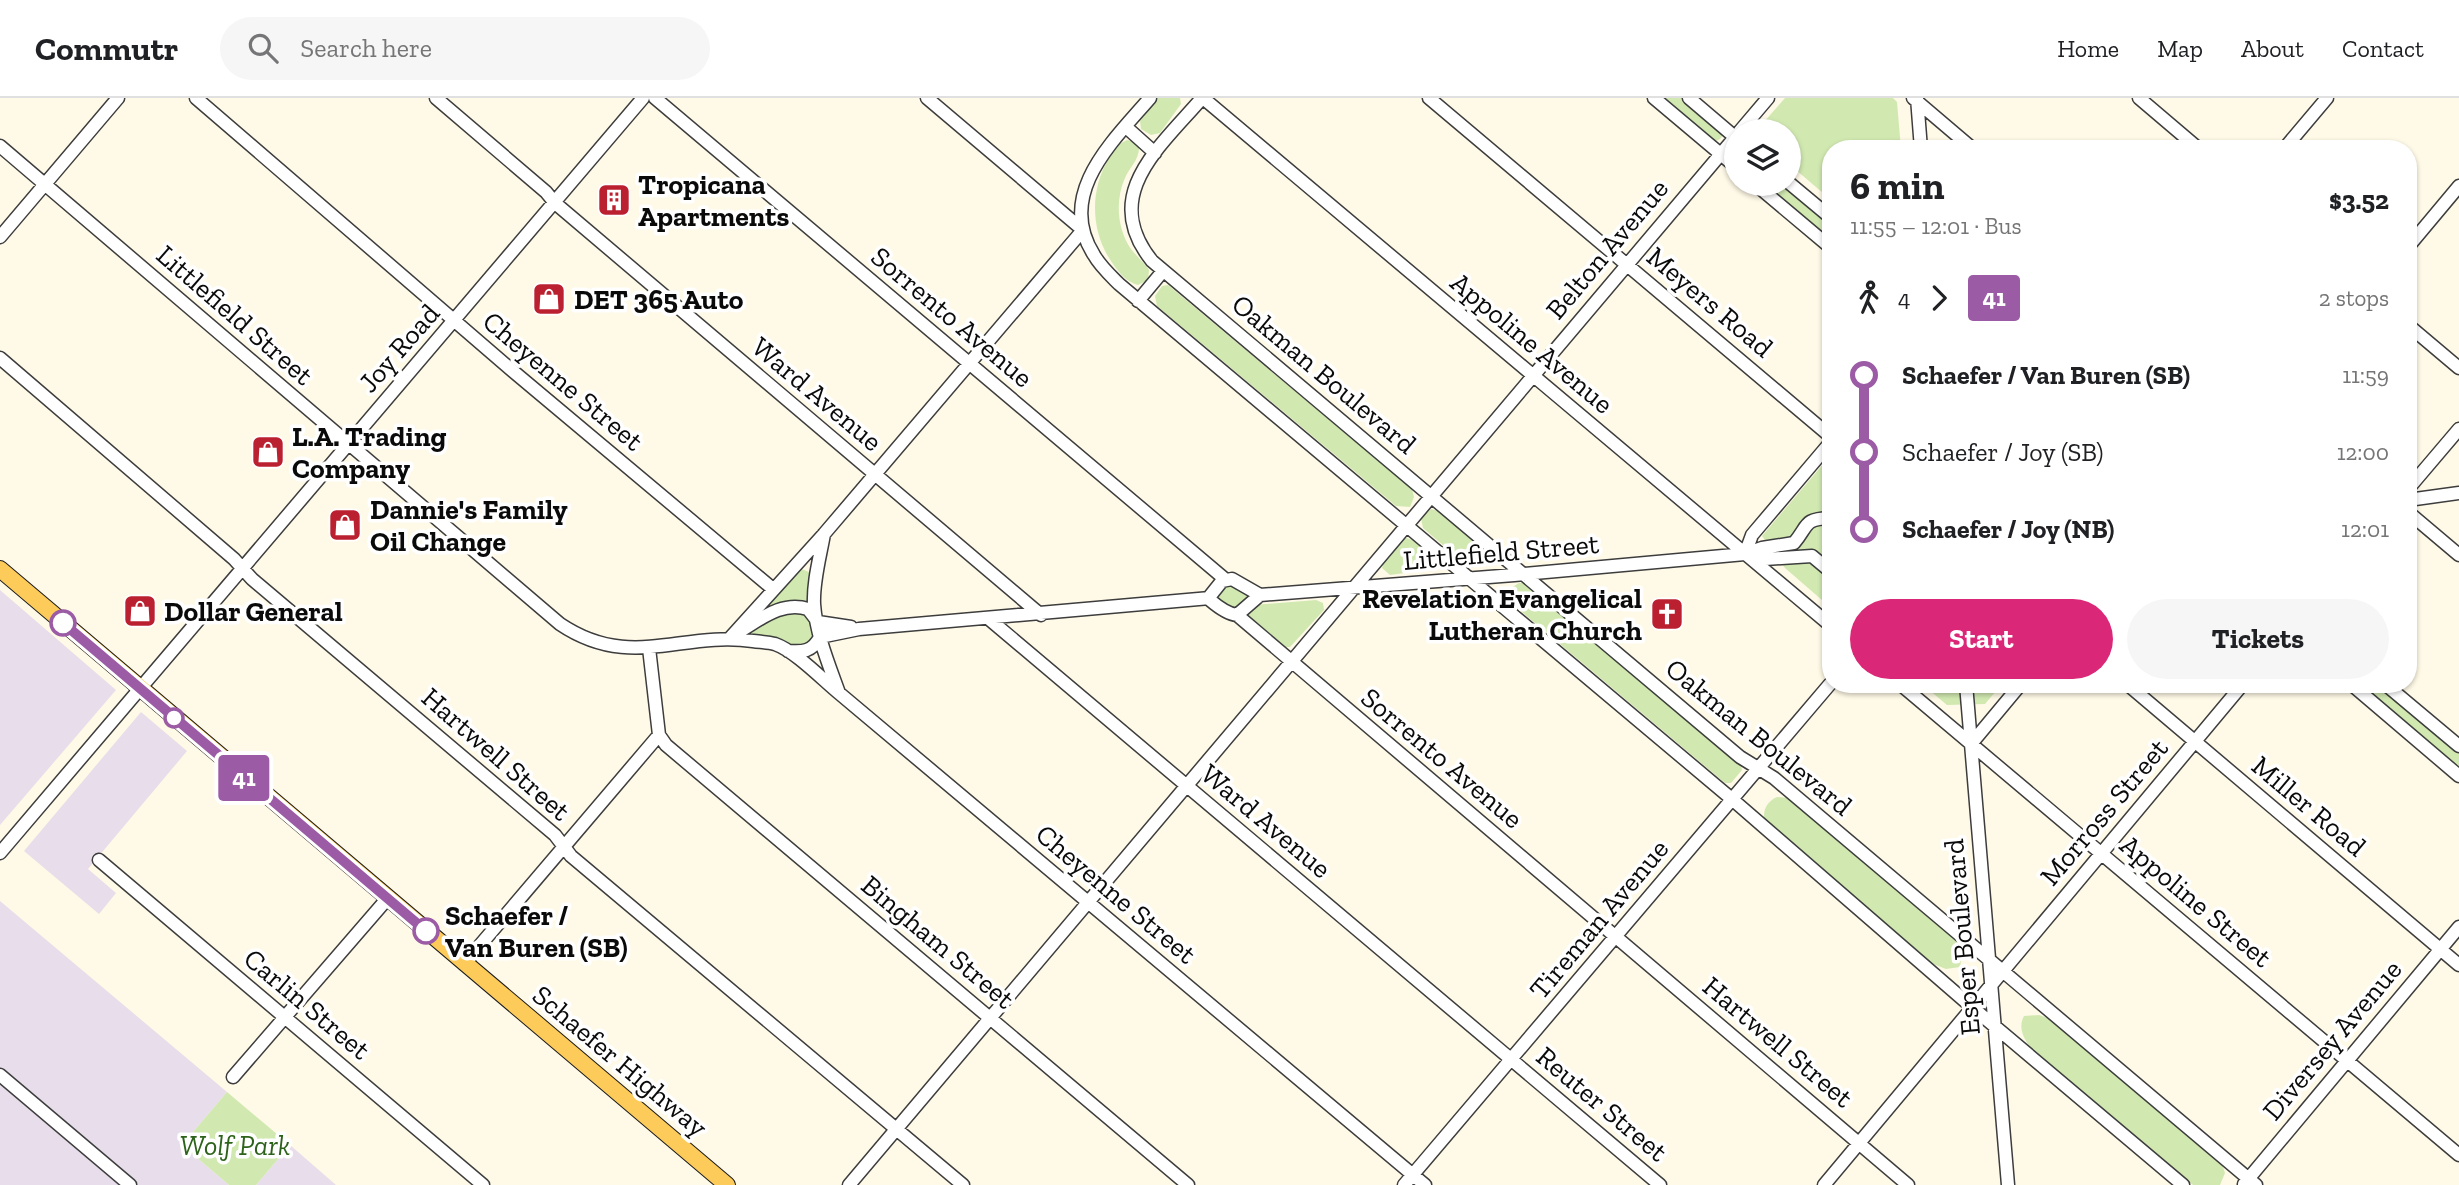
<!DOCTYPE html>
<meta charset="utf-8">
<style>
:root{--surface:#fff;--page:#f6f6f6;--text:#202124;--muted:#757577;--line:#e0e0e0;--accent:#db2777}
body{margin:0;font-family:"Zilla Slab",serif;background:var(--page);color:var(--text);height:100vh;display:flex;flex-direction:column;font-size:26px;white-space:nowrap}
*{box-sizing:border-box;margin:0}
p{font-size:23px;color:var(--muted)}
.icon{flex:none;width:38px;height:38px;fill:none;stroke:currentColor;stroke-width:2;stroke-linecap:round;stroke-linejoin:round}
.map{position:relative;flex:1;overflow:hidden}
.panel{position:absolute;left:1822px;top:42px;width:595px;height:553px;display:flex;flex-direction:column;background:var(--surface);border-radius:28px;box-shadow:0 2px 5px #0004}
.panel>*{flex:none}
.badge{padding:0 14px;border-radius:5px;font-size:24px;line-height:46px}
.tools{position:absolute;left:1724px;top:21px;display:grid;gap:14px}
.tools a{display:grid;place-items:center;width:77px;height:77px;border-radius:50%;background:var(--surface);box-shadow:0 2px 5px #0004;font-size:35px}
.map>.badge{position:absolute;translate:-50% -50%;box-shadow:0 0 0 4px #fff}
.legs{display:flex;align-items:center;gap:10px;height:77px;padding:0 28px;font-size:23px}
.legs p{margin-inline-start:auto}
.head{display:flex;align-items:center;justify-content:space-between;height:119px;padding:0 28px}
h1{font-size:38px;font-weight:700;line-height:52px}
.action{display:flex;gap:14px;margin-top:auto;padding:14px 28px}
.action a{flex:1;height:80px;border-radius:42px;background:var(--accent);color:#fff;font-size:28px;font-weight:700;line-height:80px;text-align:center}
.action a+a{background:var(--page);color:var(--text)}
ul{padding:0 28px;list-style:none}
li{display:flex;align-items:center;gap:24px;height:77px;font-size:26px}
li i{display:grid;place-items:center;width:10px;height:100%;margin:0 9px;background:currentColor}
li i::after{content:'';width:18px;height:18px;margin:-9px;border:5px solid;border-radius:50%;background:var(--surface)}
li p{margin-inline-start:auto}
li:first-child i{background:linear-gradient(#0000 50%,currentColor 0)}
li:last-child i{background:linear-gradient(currentColor 50%,#0000 0)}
header{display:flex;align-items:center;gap:42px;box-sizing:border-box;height:98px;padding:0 35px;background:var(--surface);border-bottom:2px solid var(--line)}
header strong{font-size:33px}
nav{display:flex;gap:38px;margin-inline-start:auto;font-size:24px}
.search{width:490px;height:63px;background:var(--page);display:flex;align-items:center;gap:18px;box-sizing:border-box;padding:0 24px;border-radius:38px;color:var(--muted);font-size:26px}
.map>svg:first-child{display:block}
.industrial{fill:#e8ddea}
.green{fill:#d1e9b1}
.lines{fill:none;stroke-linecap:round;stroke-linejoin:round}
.minor-casing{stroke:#3d3d3d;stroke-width:15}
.major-casing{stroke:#1b1b1b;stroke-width:18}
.minor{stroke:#fff;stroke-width:12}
.major{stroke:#fccb5a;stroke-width:16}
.line-1-casing{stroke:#fff;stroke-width:16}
.line-1{stroke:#9b5ba5;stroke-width:10}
.stop-1-dot{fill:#fff;stroke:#9b5ba5;stroke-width:3.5}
.labels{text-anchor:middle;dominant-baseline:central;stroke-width:7;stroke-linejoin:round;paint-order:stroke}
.poi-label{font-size:28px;font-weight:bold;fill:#0a0a0a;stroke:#fff;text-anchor:start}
.street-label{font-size:28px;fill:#0a0a0a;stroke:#fff}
.stop-label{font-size:28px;font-weight:bold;fill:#0a0a0a;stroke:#fff;text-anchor:start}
.park-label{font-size:28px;font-style:italic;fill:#2d621a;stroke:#fff}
</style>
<header>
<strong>Commutr</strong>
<div class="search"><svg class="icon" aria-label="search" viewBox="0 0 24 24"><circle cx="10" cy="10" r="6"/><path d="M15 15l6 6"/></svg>Search here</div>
<nav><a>Home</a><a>Map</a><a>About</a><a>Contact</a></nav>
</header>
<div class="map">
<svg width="2459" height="1087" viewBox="0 0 2459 1087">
<rect width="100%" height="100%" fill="#fff9e7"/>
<!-- industrial -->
<path class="industrial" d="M 0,492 L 116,592 L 0,727 Z
M 141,614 L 187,653 L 88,771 L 116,795 L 99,816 L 24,753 Z
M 0,803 L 227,994 L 182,1047 L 229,1087 L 0,1087 Z
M 290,1047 L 336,1087 L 256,1087 Z"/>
<!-- green -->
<path class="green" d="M 1158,0 L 1180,0 L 1181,6 L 1160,35 L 1151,37 L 1141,31 L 1140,23 Z
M 1662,0 L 1682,0 L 1720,33 L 1723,37 L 1720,41 L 1716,43 L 1710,40 Z
M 1785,0 L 1893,0 L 1897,4 L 1901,51 L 1830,51 L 1830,101 L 1789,66 L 1788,33 L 1756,33 Z
M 1127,42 L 1131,43 L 1139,50 C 1139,62 1129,70 1125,80 C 1115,102 1117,131 1131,151 C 1136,158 1144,164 1149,172 L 1148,182 L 1138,187 C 1127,184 1120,176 1113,166 C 1091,136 1089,94 1108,62 C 1113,53 1117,46 1127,42 Z
M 1765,86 L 1783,86 L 1830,125 L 1830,141 Z
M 1168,187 L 1412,391 L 1414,399 L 1410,409 L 1396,408 L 1157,208 L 1155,198 L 1162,188 Z
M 1830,358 L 1830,509 L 1785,470 L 1762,438 Z
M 1431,411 L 1438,413 L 1482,450 L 1485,457 L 1479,467 L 1472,470 L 1465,466 L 1423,430 L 1421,420 Z
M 1405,440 C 1417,441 1434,456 1437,467 L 1434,471 L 1390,477 L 1382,470 L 1383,466 Z
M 799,470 L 809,474 L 811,479 L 811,505 L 755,519 Z
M 1519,485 L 1524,485 L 1534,493 L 1741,667 L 1742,672 L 1731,685 L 1725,685 L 1510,504 L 1508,501 L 1509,491 Z
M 1229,487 L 1248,498 L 1236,512 L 1216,503 L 1215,497 L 1221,489 Z
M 1316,502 L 1323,505 L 1324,512 L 1290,549 L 1286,549 L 1249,518 L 1247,514 L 1253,507 Z
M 795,514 L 810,520 L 815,539 L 811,546 L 791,548 L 773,539 L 748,538 L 748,533 L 784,515 Z
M 1922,586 L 2002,586 L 1985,606 L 1947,607 Z
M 2360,586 L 2379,586 L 2459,654 L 2459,670 Z
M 1777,699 L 1789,700 L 1955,840 L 1962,857 L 1960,869 L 1946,871 L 1928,864 L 1765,725 C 1762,713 1766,704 1777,699 Z
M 2039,917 L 2053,922 L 2222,1066 L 2225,1075 L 2220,1087 L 2193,1087 L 2034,954 C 2025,943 2017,931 2024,918 Z
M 227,994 L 290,1047 L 256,1087 L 229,1087 L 182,1047 Z"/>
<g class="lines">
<defs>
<path id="minor" d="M 196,0 L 514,274 L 773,491
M 436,0 L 546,94 L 555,105 L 1041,517
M 655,0 L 1226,482
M 1150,0 C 1113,43 1055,96 1094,157 C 1100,168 1110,177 1119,186 L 1733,702 L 1973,910 L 2183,1087
M 1202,0 C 1160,49 1099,97 1152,163 L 1740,659 L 1774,680 L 2256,1087
M 1203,0 L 1830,527
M 1429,0 L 1830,338
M 1654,0 L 1736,69
M 1689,0 L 1736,40
M 1913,0 L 1973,51
M 1917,0 L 1921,51
M 2139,0 L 2199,51
M 1126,29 L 1155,55
M 1740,33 L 1768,0
M 0,48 L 560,526 C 630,573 680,533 753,543 C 760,544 768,544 775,546 C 795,553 822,581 839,595 L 1425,1087
M 2284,51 L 2327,0
M 1788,84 L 1830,119
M 1755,86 L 1830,149
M 0,139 L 118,0
M 2408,149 L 2459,88
M 1138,203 L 1163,173
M 2408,227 L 2459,270
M 0,260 L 234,461 L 252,481 L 555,737 L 571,758 L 963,1087
M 2408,391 L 2459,331
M 2408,402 L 2459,395
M 2408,414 L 2459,457
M 824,436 C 820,459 813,483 814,506 C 816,536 829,567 839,595
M 1745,456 L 1752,437 L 1830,345
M 1749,457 L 1765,461 L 1812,458 L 1830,473
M 1260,497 L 1232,481 L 1222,483 L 1210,498 L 1210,502 C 1217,508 1228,516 1237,517 L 1260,497 L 1514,477 L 1745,456 L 1762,450 L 1794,445 C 1809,427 1803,421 1830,420
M 1237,517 L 1908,1087
M 989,521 L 1660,1087
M 742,532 C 762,520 783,503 808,511 L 818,524 L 851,529
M 730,540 L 824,436 L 1083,132 L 927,0
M 788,553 C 803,554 812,554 820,539 L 859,531 L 1210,500
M 1900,586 L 2459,1057
M 1966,586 L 2008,1087
M 2127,586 L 2459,867
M 2351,586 L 2459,678
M 2385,586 L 2459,648
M 659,637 L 666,647 L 1188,1087
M 1971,646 L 2021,586
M 0,755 L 643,0
M 99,762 L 483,1087
M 464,866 L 659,637 L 649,550
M 0,977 L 130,1087
M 233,979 L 387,801
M 2244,1086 L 2459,829
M 849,1087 L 1736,38
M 1404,1087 L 1830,586
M 1824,1087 L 2243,586"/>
<path id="major" d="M 0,471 L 727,1087"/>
</defs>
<!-- minor casing -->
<use href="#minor" class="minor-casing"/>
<!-- major casing -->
<use href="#major" class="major-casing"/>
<!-- minor -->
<use href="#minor" class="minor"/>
<!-- major -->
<use href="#major" class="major"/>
</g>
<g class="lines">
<defs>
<path id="line-1" d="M 63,525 L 426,833"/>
</defs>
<!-- line-1 casing -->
<use href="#line-1" class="line-1-casing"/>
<!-- line-1 -->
<use href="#line-1" class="line-1"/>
</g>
<!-- icons -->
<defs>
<symbol id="building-square" viewBox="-11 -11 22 22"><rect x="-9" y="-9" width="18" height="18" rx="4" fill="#bb2031" stroke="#fff"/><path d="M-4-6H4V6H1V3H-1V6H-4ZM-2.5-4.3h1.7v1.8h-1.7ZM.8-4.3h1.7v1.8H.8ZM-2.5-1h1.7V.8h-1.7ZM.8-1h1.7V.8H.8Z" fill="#fff"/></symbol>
<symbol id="shop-square" viewBox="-11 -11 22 22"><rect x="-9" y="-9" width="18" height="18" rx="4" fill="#bb2031" stroke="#fff"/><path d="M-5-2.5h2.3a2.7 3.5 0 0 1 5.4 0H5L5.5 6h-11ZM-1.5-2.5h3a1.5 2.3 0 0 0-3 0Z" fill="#fff"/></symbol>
<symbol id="church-square" viewBox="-11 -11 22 22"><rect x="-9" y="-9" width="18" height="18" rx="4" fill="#bb2031" stroke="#fff"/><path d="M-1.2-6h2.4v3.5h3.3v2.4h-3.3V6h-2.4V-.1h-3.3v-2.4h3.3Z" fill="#fff"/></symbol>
</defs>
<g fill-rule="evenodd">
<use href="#building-square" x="595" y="83" width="38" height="38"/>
<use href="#shop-square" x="530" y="182" width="38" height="38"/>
<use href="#shop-square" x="249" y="335" width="38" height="38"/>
<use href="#shop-square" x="326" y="408" width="38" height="38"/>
<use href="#shop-square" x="121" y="494" width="38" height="38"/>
<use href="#church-square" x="1648" y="497" width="38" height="38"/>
</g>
<!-- markers -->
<g class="stop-1-dot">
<circle cx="63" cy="525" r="12"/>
<circle cx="174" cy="620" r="9"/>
<circle cx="426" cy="833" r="12"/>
</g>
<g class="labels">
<!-- poi labels -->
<g class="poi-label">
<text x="638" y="86">Tropicana<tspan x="638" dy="32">Apartments</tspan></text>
<text x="574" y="201">DET 365 Auto</text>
<text x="292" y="338">L.A. Trading<tspan x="292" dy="32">Company</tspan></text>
<text x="370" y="411">Dannie's Family<tspan x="370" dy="32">Oil Change</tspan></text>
<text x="1642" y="500" text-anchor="end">Revelation Evangelical<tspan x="1642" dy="32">Lutheran Church</tspan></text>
<text x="164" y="513">Dollar General</text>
</g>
<!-- street labels -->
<g class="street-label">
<text transform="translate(1607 151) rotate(-50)">Belton Avenue</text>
<text transform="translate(1710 204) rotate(40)">Meyers Road</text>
<text transform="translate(235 217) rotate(41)">Littlefield Street</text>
<text transform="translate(952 219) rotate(40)">Sorrento Avenue</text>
<text transform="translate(1532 245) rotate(40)">Appoline Avenue</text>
<text transform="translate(399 250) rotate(-49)">Joy Road</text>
<text transform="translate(1324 276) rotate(40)">Oakman Boulevard</text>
<text transform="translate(563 283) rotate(40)">Cheyenne Street</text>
<text transform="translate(817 296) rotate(40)">Ward Avenue</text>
<text transform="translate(1501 454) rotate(-5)">Littlefield Street</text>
<text transform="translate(1759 639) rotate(39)">Oakman Boulevard</text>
<text transform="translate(496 656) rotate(41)">Hartwell Street</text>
<text transform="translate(1442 660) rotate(40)">Sorrento Avenue</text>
<text transform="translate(2309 708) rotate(40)">Miller Road</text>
<text transform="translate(2104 714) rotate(-50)">Morross Street</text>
<text transform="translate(1266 723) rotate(40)">Ward Avenue</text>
<text transform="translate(1116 796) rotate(40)">Cheyenne Street</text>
<text transform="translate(2196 803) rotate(40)">Appoline Street</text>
<text transform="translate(1599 821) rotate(-50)">Tireman Avenue</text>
<text transform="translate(1962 839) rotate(-95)">Esper Boulevard</text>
<text transform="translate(938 844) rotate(40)">Bingham Street</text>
<text transform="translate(307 906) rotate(40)">Carlin Street</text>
<text transform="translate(2332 942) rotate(-50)">Diversey Avenue</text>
<text transform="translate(1778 944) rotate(40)">Hartwell Street</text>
<text transform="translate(620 963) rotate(40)">Schaefer Highway</text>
<text transform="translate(1602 1006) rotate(40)">Reuter Street</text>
</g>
<!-- stop labels -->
<g class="stop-label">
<text x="445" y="817">Schaefer /<tspan x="445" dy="32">Van Buren (SB)</tspan></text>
</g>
<!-- park labels -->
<g class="park-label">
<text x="235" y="1047">Wolf Park</text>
</g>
</g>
</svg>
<div class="tools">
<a><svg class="icon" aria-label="layers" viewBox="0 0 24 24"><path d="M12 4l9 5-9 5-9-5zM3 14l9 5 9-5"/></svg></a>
</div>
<b class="badge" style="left:244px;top:680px;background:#9b5ba5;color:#fff">41</b>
<section class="panel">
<div class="head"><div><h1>6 min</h1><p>11:55 – 12:01 · Bus</p></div><b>$3.52</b></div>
<div class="legs"><svg class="icon" aria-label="walk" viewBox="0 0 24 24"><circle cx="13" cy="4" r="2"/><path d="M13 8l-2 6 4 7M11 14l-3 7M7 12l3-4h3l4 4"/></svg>4<svg class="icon" aria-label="forward" viewBox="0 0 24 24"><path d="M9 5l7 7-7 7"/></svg><b class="badge" style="background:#9b5ba5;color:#fff">41</b><p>2 stops</p></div>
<ul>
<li><i style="color:#9b5ba5"></i><b>Schaefer / Van Buren (SB)</b><p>11:59</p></li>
<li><i style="color:#9b5ba5"></i><span>Schaefer / Joy (SB)</span><p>12:00</p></li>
<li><i style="color:#9b5ba5"></i><b>Schaefer / Joy (NB)</b><p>12:01</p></li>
</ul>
<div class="action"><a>Start</a><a>Tickets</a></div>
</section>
</div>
